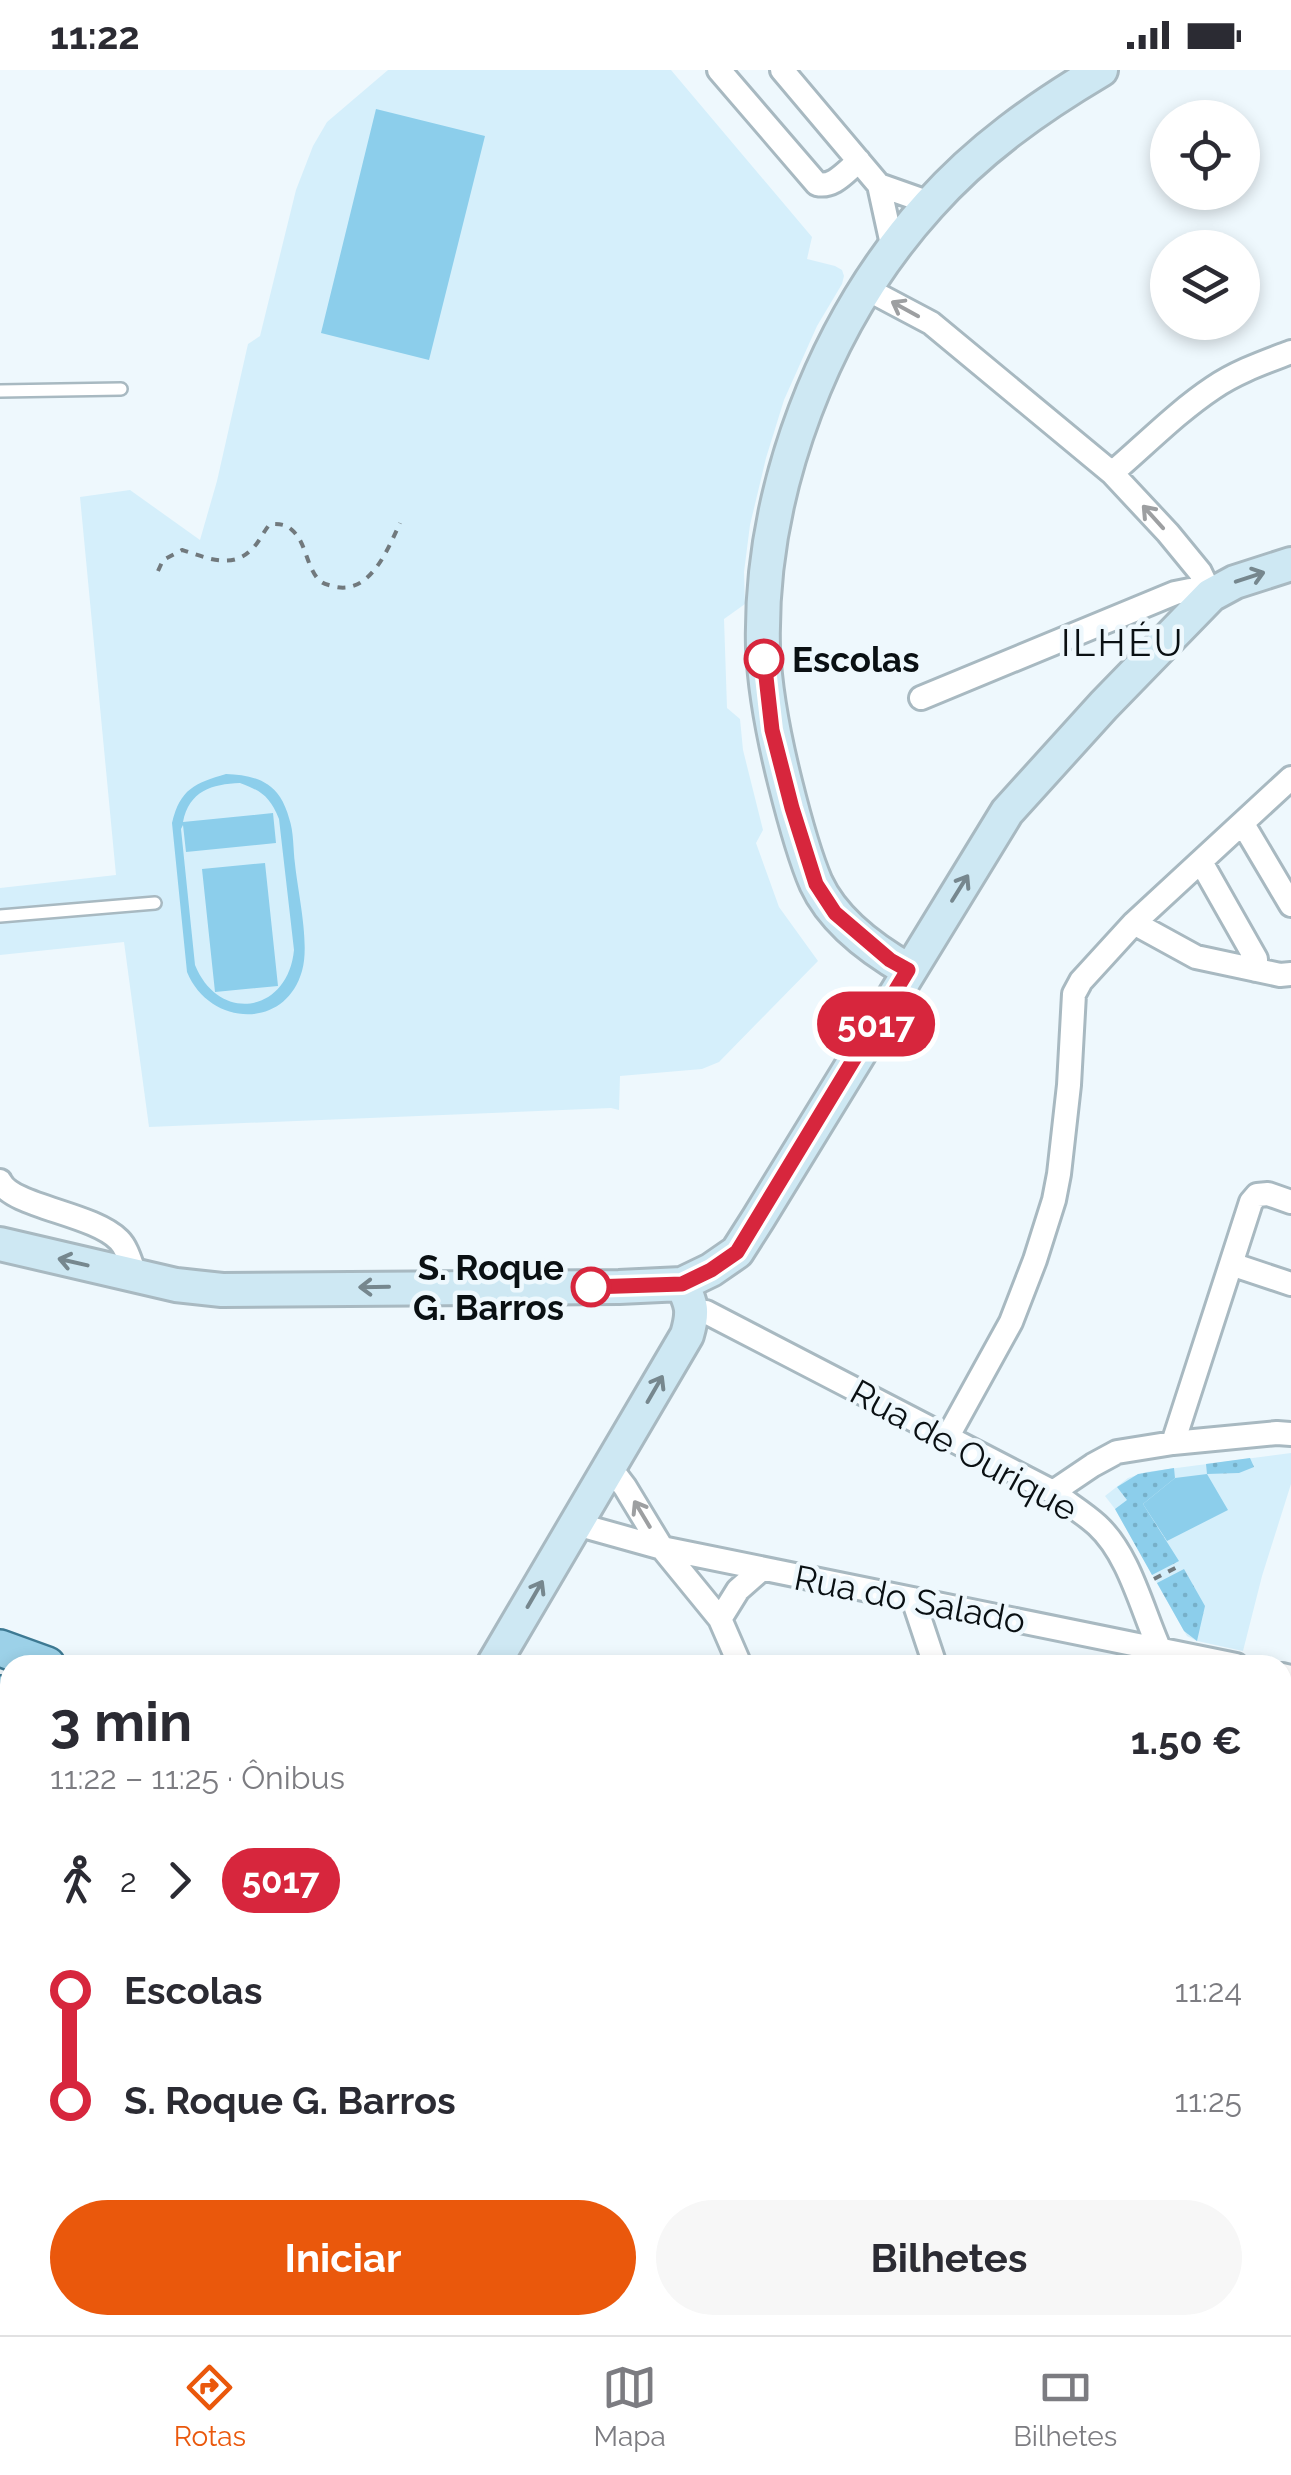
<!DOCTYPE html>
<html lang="pt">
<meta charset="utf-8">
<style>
:root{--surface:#fff;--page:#f7f7f7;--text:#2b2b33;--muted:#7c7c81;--line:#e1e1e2;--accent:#ea580c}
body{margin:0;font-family:Raleway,sans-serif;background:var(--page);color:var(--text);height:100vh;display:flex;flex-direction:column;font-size:38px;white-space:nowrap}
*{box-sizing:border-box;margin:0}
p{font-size:32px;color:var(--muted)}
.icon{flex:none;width:55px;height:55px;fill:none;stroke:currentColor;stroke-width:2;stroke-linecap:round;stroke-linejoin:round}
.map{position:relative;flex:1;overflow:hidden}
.panel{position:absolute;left:0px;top:1585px;width:1292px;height:680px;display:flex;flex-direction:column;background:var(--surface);border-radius:30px 30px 0 0;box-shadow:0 5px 15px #0003}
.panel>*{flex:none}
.badge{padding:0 20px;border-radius:32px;font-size:35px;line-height:65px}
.controls{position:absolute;left:1150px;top:30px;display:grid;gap:20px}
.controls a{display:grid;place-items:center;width:110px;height:110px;border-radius:50%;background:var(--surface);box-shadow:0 5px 15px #0003;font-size:50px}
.map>.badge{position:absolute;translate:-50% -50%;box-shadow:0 0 0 5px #fff}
.legs{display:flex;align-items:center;gap:15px;height:110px;padding:0 50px;font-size:32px}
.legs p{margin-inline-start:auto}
.headline{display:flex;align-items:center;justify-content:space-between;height:170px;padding:0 50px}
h1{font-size:55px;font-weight:700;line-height:75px}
.primary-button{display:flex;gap:20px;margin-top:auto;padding:20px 50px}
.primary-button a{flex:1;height:115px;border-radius:60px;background:var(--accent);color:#fff;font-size:40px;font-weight:700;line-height:115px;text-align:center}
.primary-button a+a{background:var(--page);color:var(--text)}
ul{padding:0 50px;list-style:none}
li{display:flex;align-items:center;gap:35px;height:110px;font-size:38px}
li i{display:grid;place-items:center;width:15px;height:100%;margin:0 12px;background:currentColor}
li i::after{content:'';width:25px;height:25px;margin:-12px;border:8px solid;border-radius:50%;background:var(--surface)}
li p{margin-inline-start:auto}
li:first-child i{background:linear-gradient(#0000 50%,currentColor 0)}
li:last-child i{background:linear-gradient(currentColor 50%,#0000 0)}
.status{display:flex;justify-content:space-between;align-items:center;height:70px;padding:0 50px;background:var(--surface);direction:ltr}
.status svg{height:28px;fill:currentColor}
.tabs{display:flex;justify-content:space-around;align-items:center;height:140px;border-top:2px solid var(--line);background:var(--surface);font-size:28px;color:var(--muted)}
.tabs a{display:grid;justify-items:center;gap:5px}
.tabs .selected{color:var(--accent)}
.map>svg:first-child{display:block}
.built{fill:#d5effb}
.grass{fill:url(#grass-tufts)}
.park{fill:#8cceeb;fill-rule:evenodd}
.garden{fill:url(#garden-dots)}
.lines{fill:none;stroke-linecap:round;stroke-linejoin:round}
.lane-casing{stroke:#a8b9c1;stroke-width:16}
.street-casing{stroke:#a8b9c1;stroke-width:28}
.secondary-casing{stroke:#a8b9c1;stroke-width:38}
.primary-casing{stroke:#3e7a93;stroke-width:40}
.path{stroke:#71797d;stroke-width:4;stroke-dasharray:8 8;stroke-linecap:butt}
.lane{stroke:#fff;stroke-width:11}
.street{stroke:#fff;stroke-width:22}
.secondary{stroke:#cee8f3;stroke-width:32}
.primary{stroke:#9cd1e8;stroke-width:35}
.oneway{stroke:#9d9fa1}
.oneway2{stroke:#76878e}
.line-1-casing{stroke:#fff;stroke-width:22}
.line-1{stroke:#d7263d;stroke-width:15}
.stop-1-dot{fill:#fff;stroke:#d7263d;stroke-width:5}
.labels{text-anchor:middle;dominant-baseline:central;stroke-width:9;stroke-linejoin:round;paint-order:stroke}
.stop-label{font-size:35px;font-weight:bold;fill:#0a1013;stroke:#eef8fd;text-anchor:start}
.street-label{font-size:35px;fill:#0a1013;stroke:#eef8fd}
.neighbourhood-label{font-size:38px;letter-spacing:2.5px;fill:#0a1013;stroke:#eef8fd}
</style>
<div class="status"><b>11:22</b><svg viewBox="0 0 49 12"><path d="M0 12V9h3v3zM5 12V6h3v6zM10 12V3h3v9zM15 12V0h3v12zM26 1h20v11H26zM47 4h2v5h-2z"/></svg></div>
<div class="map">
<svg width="1291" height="2265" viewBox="0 0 1291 2265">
<defs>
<pattern id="grass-tufts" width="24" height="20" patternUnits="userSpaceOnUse" patternTransform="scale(2.5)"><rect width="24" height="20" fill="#8cceeb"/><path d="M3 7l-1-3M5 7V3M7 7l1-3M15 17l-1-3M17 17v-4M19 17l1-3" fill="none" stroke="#77b0c9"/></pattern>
<pattern id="garden-dots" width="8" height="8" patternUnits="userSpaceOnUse" patternTransform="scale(2.5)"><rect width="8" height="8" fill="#8cceeb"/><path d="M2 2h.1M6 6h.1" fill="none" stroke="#77b0c9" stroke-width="1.8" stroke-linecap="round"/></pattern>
</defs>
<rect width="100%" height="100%" fill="#eef8fd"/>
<!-- built -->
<path class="built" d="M 388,0 L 671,0 L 812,167 L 807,189 L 835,196 L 842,200 L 844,206 L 842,214 L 817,256 L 784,330 L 766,388 L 750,455 L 744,502 L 745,534 L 724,549 L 727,638 L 740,649 L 743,680 L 763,760 L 756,773 L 779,837 L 818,891 L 719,992 L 702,999 L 620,1006 L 619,1040 L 611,1038 L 149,1057 L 124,872 L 0,885 L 0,818 L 116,805 L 80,427 L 130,420 L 200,470 L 217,411 L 248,274 L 260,266 L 296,120 L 313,76 L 327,52 Z
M 1291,1383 L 1291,1414 L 1262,1506 L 1243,1581 L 1197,1571 L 1187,1566 L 1115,1439 L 1105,1426 L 1128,1408 L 1146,1402 Z"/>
<!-- grass -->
<path class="grass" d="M 0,1898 L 10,1899 L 10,2255 L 101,2255 L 105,2265 L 0,2265 Z
M 145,2255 L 326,2255 L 322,2265 L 145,2265 Z"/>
<!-- park -->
<path class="park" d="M 376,39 L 485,66 L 429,290 L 321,263 Z
M 226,704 C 247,705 267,708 280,727 C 284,733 287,741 289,748 C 294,762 293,779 295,794 C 298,823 310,874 302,901 C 285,961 209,956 187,902 L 172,753 C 180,719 195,713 226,704 ZM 240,713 C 262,721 270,727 279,749 L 294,880 C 288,943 219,954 195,895 L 181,759 L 183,755 L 186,782 L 276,773 L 273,743 L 183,752 C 189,721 212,714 240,713 Z
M 265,793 L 278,916 L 215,922 L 202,799 Z
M 1207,1404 L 1228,1440 L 1167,1471 L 1143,1434 L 1175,1408 Z"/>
<!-- garden -->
<path class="garden" d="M 1250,1388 L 1254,1397 L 1239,1403 L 1207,1404 L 1206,1394 Z
M 1174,1398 L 1175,1408 L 1143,1434 L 1179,1491 L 1152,1505 L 1115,1439 L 1127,1430 L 1117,1417 L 1138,1404 Z
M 1184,1499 L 1205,1536 L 1197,1571 L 1184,1561 L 1157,1513 Z
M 1283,1649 L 1291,1651 L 1291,1716 L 1283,1738 Z
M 597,2255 L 634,2255 L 660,2265 L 618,2265 L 597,2257 Z
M 820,2255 L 909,2255 L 910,2265 L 820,2265 Z
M 991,2255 L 1035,2255 L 1035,2265 L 988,2265 Z"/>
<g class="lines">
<defs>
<path id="lane" d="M 0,321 L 121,319
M 0,846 L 155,833"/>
<path id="street" d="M 719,0 L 817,114 C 834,118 846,101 859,91
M 782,0 L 879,115 L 893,179
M 879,115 L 930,133
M 865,218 L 931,253 L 1112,403 L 1168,463 L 1200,502 L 1211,525
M 1112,403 C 1145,375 1177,342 1213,318 C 1236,302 1265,292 1291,282
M 921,628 L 1175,523 L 1190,520 L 1211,525
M 1243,754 L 1291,835
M 1201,792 L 1256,889 L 1256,900
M 1134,853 L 1196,887 L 1280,905 L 1291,904
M 0,1111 C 12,1137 92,1143 119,1170 C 128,1179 131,1195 136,1206
M 1231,1194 L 1251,1132 L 1257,1125 L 1268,1124 L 1291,1132
M 706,1242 L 1053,1422 C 1067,1433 1084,1443 1097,1455 C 1133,1488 1144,1551 1167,1595
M 947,1368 L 1011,1252 L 1035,1190 L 1054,1130 L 1059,1104 L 1069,1015 L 1074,924 L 1081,911 L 1134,853 L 1291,708
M 1173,1373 L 1231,1194 L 1291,1214
M 1053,1422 L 1093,1395 L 1117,1382 L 1173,1373 L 1277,1363 L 1291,1364
M 576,1454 L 662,1478 L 625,1417 L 609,1396
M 662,1478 L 1236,1595
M 662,1478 L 720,1549 L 740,1595
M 913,1529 L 935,1595
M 720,1549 L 738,1520 L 762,1499
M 1282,1605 L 1291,1607
M 1282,1640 L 1291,1642
M 1291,1746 C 1284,1778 1282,1812 1291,1843
M 0,1752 L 10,1754
M 1282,2031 L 1291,2047
M 1282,2202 L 1291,2204
M 1040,2265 L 1041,2255"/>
<path id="secondary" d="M 908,900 C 873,880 834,852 816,813 C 803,783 793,744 785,712 C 774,668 765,624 763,578 C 759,421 824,251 929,135 C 979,79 1037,38 1101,0
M 0,1174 L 176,1215 L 222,1220 L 619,1217 L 682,1214 L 711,1200 L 737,1182 L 758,1149 L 1007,742 L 1104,635 L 1211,525 L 1235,512 L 1291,494
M 493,1595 L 687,1265 C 694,1241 692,1235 682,1214"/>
<path id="primary" d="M 0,1578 L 47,1595
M 0,1624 L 10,1628
M 116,2255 L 120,2265
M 142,2255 L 150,2265
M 673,2255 L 698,2265
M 722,2255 L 741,2265
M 311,2265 L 319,2255
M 395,2265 L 399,2255
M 1280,2265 L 1291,2258"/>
</defs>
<!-- lane casing -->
<use href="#lane" class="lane-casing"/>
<!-- street casing -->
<use href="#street" class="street-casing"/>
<!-- secondary casing -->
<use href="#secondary" class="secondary-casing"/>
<!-- primary casing -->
<use href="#primary" class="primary-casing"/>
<!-- path -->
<path class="path" d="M 158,501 L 163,490 L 182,480 C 205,487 231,500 251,480 C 259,473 263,462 270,454 C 279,454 286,454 292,460 C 306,472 306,495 318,509 C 323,514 325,514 332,516 C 369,527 387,481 400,453
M 1154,1509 L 1181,1495"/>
<!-- lane -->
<use href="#lane" class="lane"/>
<!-- street -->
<use href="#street" class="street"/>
<!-- secondary -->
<use href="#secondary" class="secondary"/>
<!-- primary -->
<use href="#primary" class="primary"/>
</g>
<!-- one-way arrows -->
<defs><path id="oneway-shaft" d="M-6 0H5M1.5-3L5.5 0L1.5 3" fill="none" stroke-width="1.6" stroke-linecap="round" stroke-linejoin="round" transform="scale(2.5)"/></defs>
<g class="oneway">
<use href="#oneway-shaft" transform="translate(905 239) rotate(-151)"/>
<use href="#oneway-shaft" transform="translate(1153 447) rotate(-132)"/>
<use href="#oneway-shaft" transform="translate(642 1444) rotate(-121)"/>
</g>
<g class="oneway2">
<use href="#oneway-shaft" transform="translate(1250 507) rotate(-18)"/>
<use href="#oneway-shaft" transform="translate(960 818) rotate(-58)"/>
<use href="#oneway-shaft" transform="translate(73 1192) rotate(-167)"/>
<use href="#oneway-shaft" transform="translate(374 1217) rotate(179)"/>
<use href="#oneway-shaft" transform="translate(655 1319) rotate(-60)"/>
<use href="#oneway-shaft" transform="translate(535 1524) rotate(-60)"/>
</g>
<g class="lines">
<defs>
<path id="line-1" d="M 591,1217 L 682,1214 L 711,1200 L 737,1182 L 908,900 L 890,890 L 835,843 L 816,814 L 792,738 L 772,660 L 764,589"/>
</defs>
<!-- line-1 casing -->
<use href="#line-1" class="line-1-casing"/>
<!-- line-1 -->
<use href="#line-1" class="line-1"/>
</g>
<!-- markers -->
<g class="stop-1-dot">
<circle cx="764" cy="589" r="18"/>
<circle cx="591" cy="1217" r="18"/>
</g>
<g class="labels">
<!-- stop labels -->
<g class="stop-label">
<text x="792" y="589">Escolas</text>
<text x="564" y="1197" text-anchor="end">S. Roque<tspan x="564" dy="40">G. Barros</tspan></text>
</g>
<!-- street labels -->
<g class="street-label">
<text transform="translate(964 1380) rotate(29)">Rua de Ourique</text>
<text transform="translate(910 1529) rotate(11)">Rua do Salado</text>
</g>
<!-- neighbourhood labels -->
<g class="neighbourhood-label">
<text x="1123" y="572">ILHÉU</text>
</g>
</g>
</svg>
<div class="controls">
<a><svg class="icon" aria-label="locate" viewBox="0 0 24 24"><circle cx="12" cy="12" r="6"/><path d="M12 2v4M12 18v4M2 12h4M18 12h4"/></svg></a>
<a><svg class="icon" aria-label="layers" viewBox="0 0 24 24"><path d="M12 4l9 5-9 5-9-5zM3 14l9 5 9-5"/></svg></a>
</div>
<b class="badge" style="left:876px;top:954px;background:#d7263d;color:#fff">5017</b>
<section class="panel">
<div class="headline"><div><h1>3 min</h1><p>11:22 – 11:25 · Ônibus</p></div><b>1.50 €</b></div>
<div class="legs"><svg class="icon" aria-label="walk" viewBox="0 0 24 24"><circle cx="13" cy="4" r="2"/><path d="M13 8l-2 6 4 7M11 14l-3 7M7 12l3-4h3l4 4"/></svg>2<svg class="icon" aria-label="forward" viewBox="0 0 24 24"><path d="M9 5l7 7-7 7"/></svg><b class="badge" style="background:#d7263d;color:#fff">5017</b></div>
<ul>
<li><i style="color:#d7263d"></i><b>Escolas</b><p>11:24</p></li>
<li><i style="color:#d7263d"></i><b>S. Roque G. Barros</b><p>11:25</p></li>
</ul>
<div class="primary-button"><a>Iniciar</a><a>Bilhetes</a></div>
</section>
</div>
<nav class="tabs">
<a class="selected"><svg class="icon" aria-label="directions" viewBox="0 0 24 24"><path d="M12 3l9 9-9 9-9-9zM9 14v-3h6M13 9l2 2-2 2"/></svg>Rotas</a>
<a><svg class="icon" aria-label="map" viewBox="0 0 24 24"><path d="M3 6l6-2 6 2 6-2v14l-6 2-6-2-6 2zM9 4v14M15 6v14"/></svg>Mapa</a>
<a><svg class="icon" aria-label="tickets" viewBox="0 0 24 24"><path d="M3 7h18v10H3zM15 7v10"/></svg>Bilhetes</a>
</nav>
